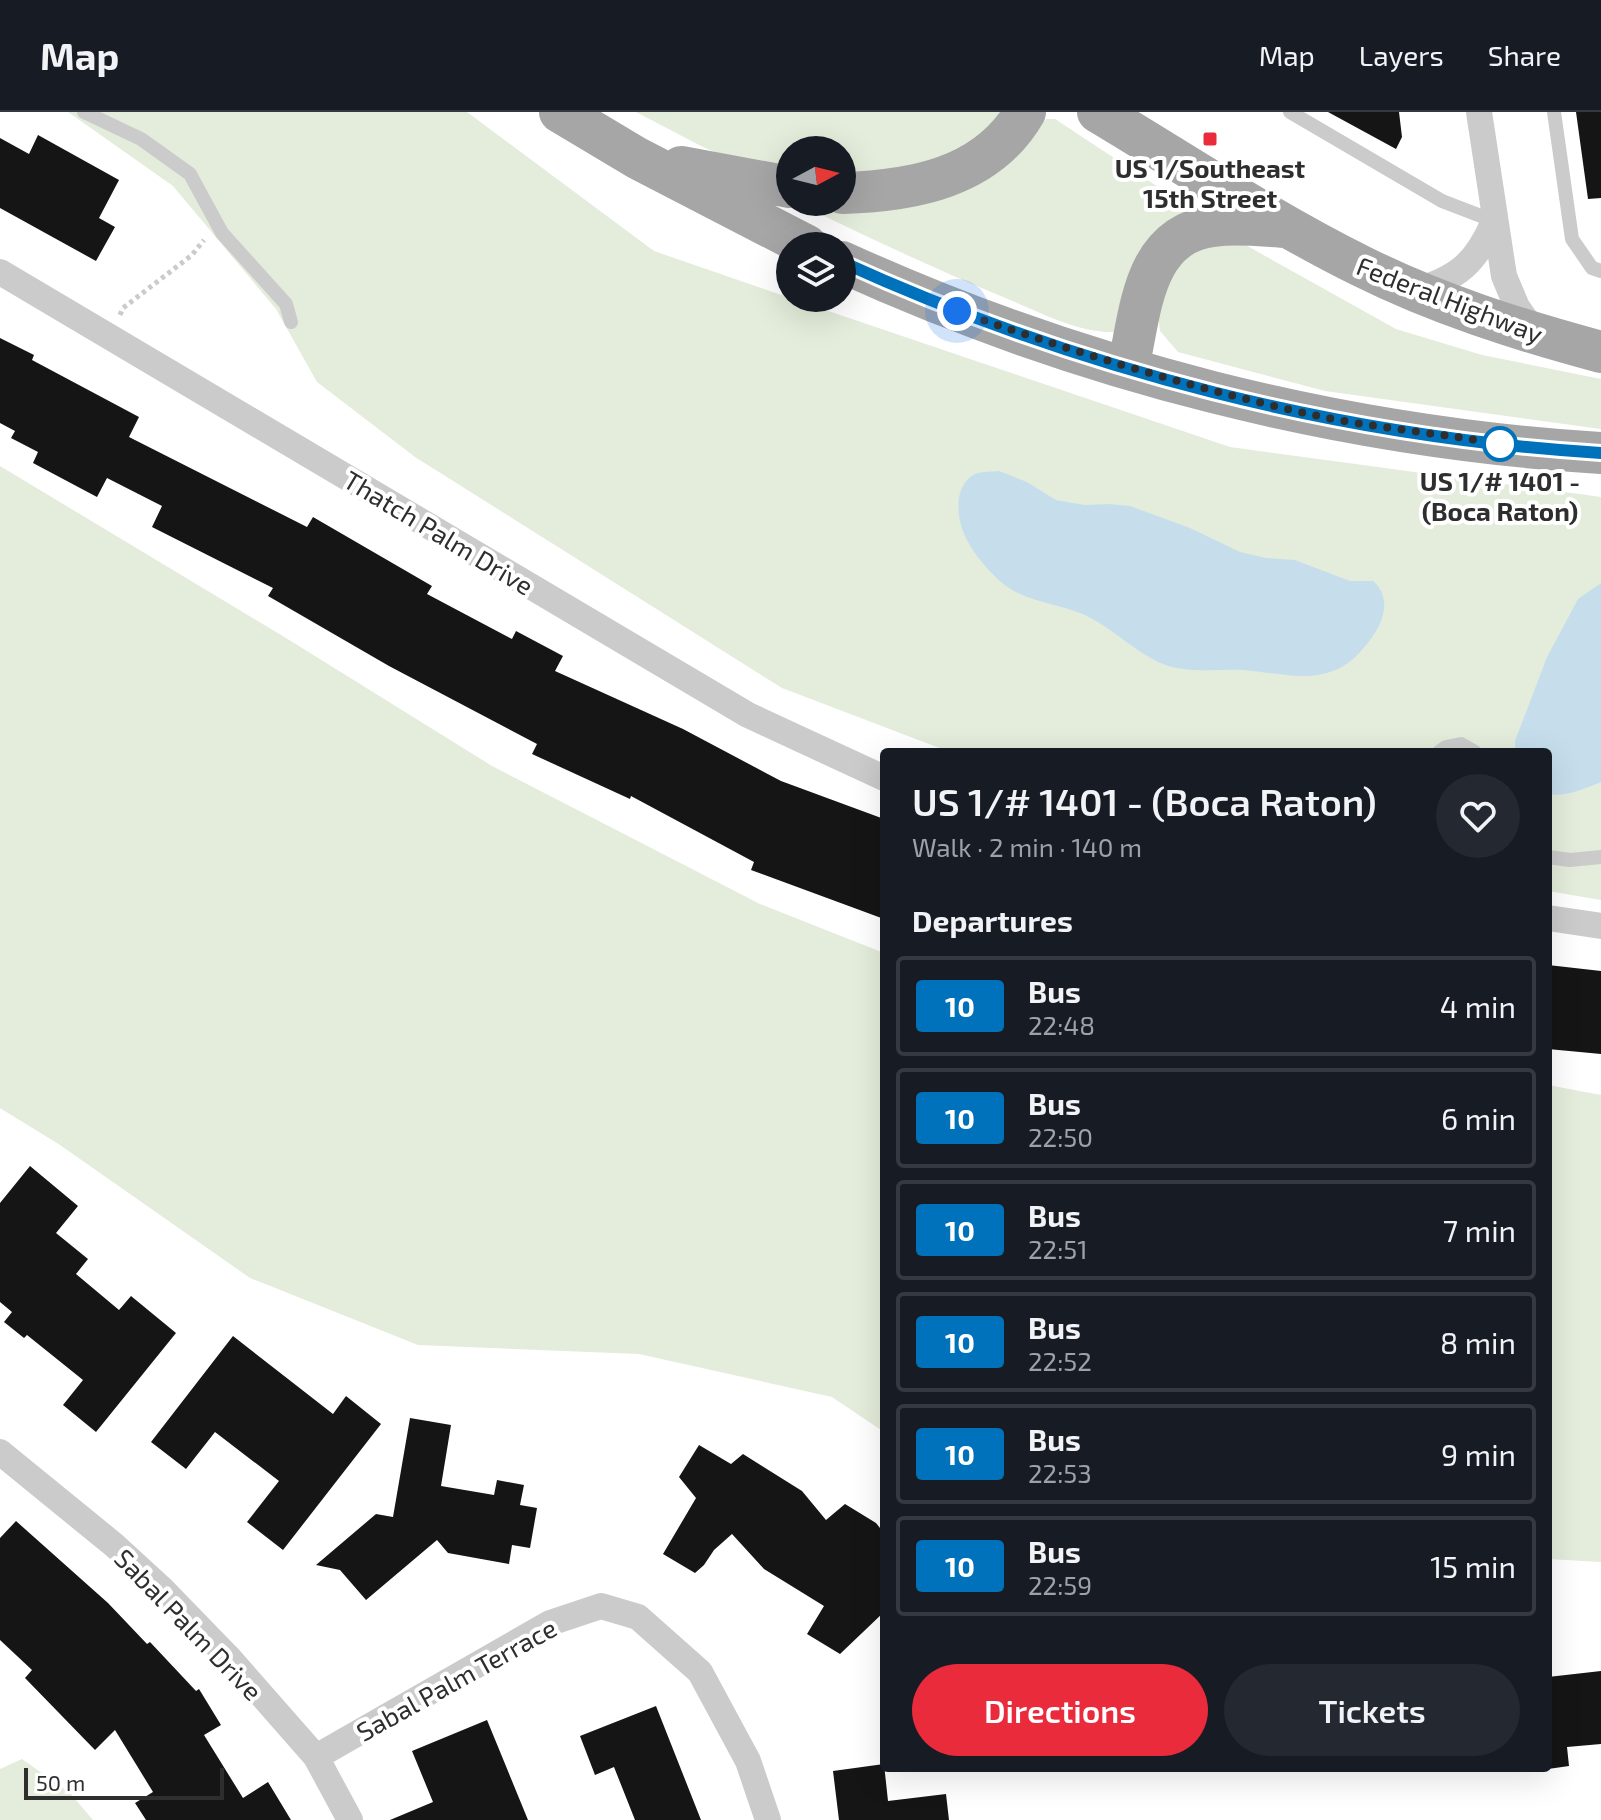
<!DOCTYPE html>
<meta charset="utf-8">
<style>
:root{--surface:#171b24;--page:#242831;--text:#f1f3f6;--muted:#9ea1a6;--line:#363941;--accent:#e92b3c}
body{margin:0;font-family:"Exo 2",sans-serif;background:var(--page);color:var(--text);height:100vh;display:flex;flex-direction:column;font-size:30px;white-space:nowrap}
*{box-sizing:border-box;margin:0}
p{font-size:26px;color:var(--muted)}
.icon{flex:none;width:44px;height:44px;fill:none;stroke:currentColor;stroke-width:2;stroke-linecap:round;stroke-linejoin:round}
.map{position:relative;flex:1;overflow:hidden}
.details{position:absolute;left:880px;top:636px;width:672px;height:1024px;display:flex;flex-direction:column;background:var(--surface);border-radius:8px;box-shadow:0 8px 32px #0002}
.details>*{flex:none}
.badge{padding:0 16px;border-radius:6px;font-size:28px;line-height:52px}
.needle{width:52px;rotate:83deg}
.controls{position:absolute;left:776px;top:24px;display:grid;gap:16px}
.controls a{display:grid;place-items:center;width:80px;height:80px;border-radius:50%;background:var(--surface);box-shadow:0 8px 32px #0002;font-size:40px}
.scale{position:absolute;left:24px;bottom:20px;width:200px;box-sizing:border-box;padding-left:8px;border:4px solid #2e2e2e;border-top:0;font-size:22px;line-height:28px;white-space:nowrap;color:#2e2e2e;-webkit-text-stroke:6px #fff;paint-order:stroke}
.you{position:absolute;width:40px;height:40px;margin:-20px;border:6px solid #fff;border-radius:50%;background:#1a73e8;box-shadow:0 0 0 12px #1a73e833}
.map>.badge{position:absolute;translate:-50% -50%;box-shadow:0 0 0 4px #fff}
h2{padding:0 32px;font-size:30px;line-height:72px}
.round{display:grid;place-items:center;flex:none;width:84px;height:84px;border-radius:42px;background:var(--page)}
.head{display:flex;align-items:center;justify-content:space-between;height:136px;padding:0 32px}
h1{font-size:38px;font-weight:600;line-height:60px}
.action{display:flex;gap:16px;margin-top:auto;padding:16px 32px}
.action a{flex:1;height:92px;border-radius:48px;background:var(--accent);color:#fff;font-size:32px;font-weight:600;line-height:92px;text-align:center}
.action a+a{background:var(--page);color:var(--text)}
ul{padding:0;list-style:none}
li{display:flex;align-items:center;gap:24px;height:100px;margin:0 16px 12px;padding:0 16px;border:4px solid var(--line);border-radius:8px}
li div{flex:1}
li b{display:block;font-size:30px}
li em{font-style:normal}
li .badge{min-width:88px;font-weight:700;text-align:center}
header{display:flex;align-items:center;gap:48px;box-sizing:border-box;height:112px;padding:0 40px;background:var(--surface);border-bottom:2px solid var(--line)}
header strong{font-size:38px}
nav{display:flex;gap:44px;margin-inline-start:auto;font-size:28px}
.map>svg:first-child{display:block}
.green{fill:#e4ecdb}
.water{fill:#c6deec}
.building{fill:#151515}
.lines{fill:none;stroke-linecap:round;stroke-linejoin:round}
.path{stroke:#cbcbcb;stroke-width:5;stroke-dasharray:4 4;stroke-linecap:butt}
.service{stroke:#cbcbcb;stroke-width:14}
.minor{stroke:#cbcbcb;stroke-width:26}
.primary{stroke:#a6a6a6;stroke-width:42}
.line-casing{stroke:#fff;stroke-width:18}
.line{stroke:#0072bc;stroke-width:12}
.walk{stroke:#2e2e2e;stroke-width:8;stroke-dasharray:0 14.4}
.poi-dot{fill:#e92b3c;stroke:#fff;stroke-width:3}
.stop-dot{fill:#fff;stroke:#0072bc;stroke-width:4}
.labels{text-anchor:middle;dominant-baseline:central;stroke-width:8;stroke-linejoin:round;paint-order:stroke}
.poi-label{font-size:26px;font-weight:bold;fill:#2e2e2e;stroke:#fff}
.street-label{font-size:26px;fill:#2e2e2e;stroke:#fff}
.stop-label{font-size:26px;font-weight:bold;fill:#2e2e2e;stroke:#fff}
</style>
<header>
<strong>Map</strong>
<nav><a>Map</a><a>Layers</a><a>Share</a></nav>
</header>
<div class="map">
<svg width="1601" height="1708" viewBox="0 0 1601 1708">
<rect width="100%" height="100%" fill="#fff"/>
<!-- green -->
<path class="green" d="M 68,0 L 467,0 L 654,139 L 790,186 L 1230,335 L 1601,385 L 1601,788 L 1548,779 L 1548,640 L 950,640 L 782,576 L 415,345 L 317,270 L 276,197 L 173,74 Z
M 636,0 L 1003,0 L 999,11 L 950,48 L 842,70 L 842,38 L 790,38 L 790,62 L 749,55 L 703,35 Z
M 1046,7 L 1055,7 L 1187,94 L 1188,100 L 1115,220 C 1080,221 1046,203 1015,190 C 949,163 886,134 822,103 L 822,97 L 828,94 L 1038,15 Z
M 1242,131 L 1396,217 L 1482,243 L 1601,267 L 1601,317 L 1325,279 L 1178,240 L 1160,219 L 1158,202 L 1161,182 L 1187,142 L 1212,132 Z
M 0,354 L 286,526 L 492,654 L 760,792 L 884,841 L 884,1320 L 832,1285 L 639,1242 L 418,1233 L 250,1166 L 60,1033 L 0,996 Z
M 1548,973 L 1601,983 L 1601,1450 L 1548,1447 Z
M 22,1647 L 70,1681 L 93,1708 L 0,1708 L 0,1657 Z"/>
<!-- water -->
<path class="water" d="M 999,359 L 1027,370 L 1056,388 L 1084,393 L 1109,392 L 1130,394 L 1190,416 L 1240,440 L 1266,446 L 1295,448 L 1350,469 L 1373,469 C 1392,485 1384,511 1370,528 C 1361,540 1352,550 1338,557 C 1307,571 1275,560 1242,558 C 1215,557 1183,562 1158,550 C 1130,536 1109,513 1080,501 C 1054,491 1023,489 1001,470 C 978,449 954,419 959,386 C 961,376 965,367 975,362 C 982,359 992,360 999,359 Z
M 1601,471 L 1601,670 C 1584,677 1566,685 1548,682 L 1548,640 L 1515,640 L 1515,629 L 1547,545 L 1578,487 Z"/>
<!-- building -->
<path class="building" d="M 1328,0 L 1399,0 L 1402,25 L 1396,37 Z
M 1576,0 L 1601,0 L 1601,86 L 1588,87 Z
M 38,23 L 119,68 L 99,106 L 115,115 L 96,149 L 0,96 L 0,26 L 29,42 Z
M 0,226 L 34,243 L 32,248 L 139,305 L 129,325 L 307,415 L 313,405 L 432,474 L 427,482 L 512,527 L 516,519 L 563,544 L 555,559 L 683,617 L 781,669 L 884,707 L 884,807 L 751,758 L 754,750 L 631,684 L 630,687 L 532,642 L 537,632 L 389,554 L 268,484 L 273,476 L 152,415 L 162,394 L 107,366 L 97,385 L 33,351 L 38,340 L 11,326 L 15,319 L 0,311 Z
M 1548,853 L 1601,859 L 1601,942 L 1548,937 Z
M 30,1054 L 78,1094 L 56,1121 L 88,1147 L 76,1162 L 119,1198 L 131,1184 L 176,1221 L 96,1320 L 63,1293 L 83,1268 L 27,1223 L 24,1226 L 4,1210 L 12,1200 L 0,1190 L 0,1091 Z
M 233,1224 L 333,1302 L 346,1284 L 381,1312 L 283,1438 L 247,1410 L 279,1369 L 215,1320 L 186,1357 L 151,1330 Z
M 410,1306 L 451,1313 L 441,1374 L 494,1383 L 497,1368 L 524,1373 L 520,1393 L 537,1396 L 530,1436 L 512,1433 L 509,1452 L 448,1441 L 437,1428 L 366,1488 L 340,1458 L 316,1453 L 376,1402 L 393,1405 Z
M 699,1333 L 731,1352 L 743,1342 L 802,1379 L 826,1408 L 845,1392 L 876,1411 L 884,1421 L 884,1500 L 840,1542 L 807,1522 L 824,1494 L 764,1457 L 732,1422 L 714,1438 L 704,1453 L 695,1461 L 663,1442 L 696,1386 L 679,1365 Z
M 16,1409 L 108,1491 L 147,1532 L 150,1530 L 196,1579 L 199,1577 L 221,1613 L 204,1623 L 243,1686 L 268,1670 L 291,1708 L 146,1708 L 135,1691 L 153,1680 L 115,1618 L 95,1638 L 25,1566 L 32,1558 L 0,1528 L 0,1426 Z
M 1601,1559 L 1601,1632 L 1567,1635 L 1569,1654 L 1548,1657 L 1548,1565 Z
M 656,1594 L 701,1708 L 635,1708 L 614,1655 L 595,1663 L 580,1624 Z
M 487,1608 L 528,1708 L 390,1708 L 433,1690 L 412,1639 Z
M 884,1652 L 888,1689 L 946,1682 L 949,1708 L 839,1708 L 833,1659 Z"/>
<g class="lines">
<!-- path -->
<path class="path" d="M 120,203 L 123,196 L 192,143 L 204,128"/>
<!-- service -->
<path class="service" d="M 84,0 L 141,27 L 190,62 L 222,121 L 286,192 L 291,210
M 1290,0 L 1442,89 L 1494,109
M 1554,0 L 1572,127 L 1592,156 L 1601,159
M 1439,640 L 1446,635 L 1461,632 L 1475,640
M 1548,745 L 1570,748 L 1601,745"/>
<!-- minor -->
<path class="minor" d="M 1479,0 L 1504,164 L 1517,195 L 1536,222
M 0,160 L 748,603 L 884,666
M 1415,179 C 1458,166 1476,151 1494,109
M 1548,806 L 1601,814
M 0,1340 L 114,1433 L 162,1477 L 230,1547 L 316,1645 L 350,1708
M 316,1645 L 550,1511 L 601,1494 L 638,1505 L 700,1560 L 748,1649 L 768,1708"/>
<!-- primary -->
<path class="primary" d="M 560,0 L 637,46 L 807,134
M 1098,0 C 1185,52 1270,109 1361,154 C 1437,192 1519,218 1601,240
M 681,55 L 790,75
M 842,81 C 912,79 987,66 1025,0
M 842,150 C 1079,258 1340,325 1601,341
M 1128,256 C 1141,200 1142,123 1213,114 C 1237,110 1264,114 1288,115"/>
</g>
<g class="lines">
<defs>
<path id="line" d="M 842,150 C 1079,258 1340,325 1601,341"/>
</defs>
<!-- line casing -->
<use href="#line" class="line-casing"/>
<!-- line -->
<use href="#line" class="line"/>
<!-- walk -->
<path class="walk" d="M 957,199 C 1073,240 1189,275 1309,302 C 1371,316 1441,321 1500,332"/>
</g>
<!-- markers -->
<rect class="poi-dot" x="1202" y="19" width="16" height="16" rx="4"/>
<circle class="stop-dot" cx="1500" cy="332" r="16"/>
<g class="labels">
<!-- poi labels -->
<g class="poi-label">
<text x="1210" y="55">US 1/Southeast<tspan x="1210" dy="30">15th Street</tspan></text>
</g>
<!-- street labels -->
<g class="street-label">
<text transform="translate(1450 187) rotate(21)">Federal Highway</text>
<text transform="translate(439 420) rotate(31)">Thatch Palm Drive</text>
<text transform="translate(189 1512) rotate(46)">Sabal Palm Drive</text>
<text transform="translate(456 1567) rotate(-29)">Sabal Palm Terrace</text>
</g>
<!-- stop labels -->
<g class="stop-label">
<text x="1500" y="368">US 1/# 1401 -<tspan x="1500" dy="30">(Boca Raton)</tspan></text>
</g>
</g>
</svg>
<div class="controls">
<a><svg class="needle" viewBox="-14 -14 28 28"><path d="M0-13l5 13h-10z" fill="#e53935"/><path d="M0 13l5-13h-10z" fill="#9ea1a6"/></svg></a>
<a><svg class="icon" aria-label="layers" viewBox="0 0 24 24"><path d="M12 4l9 5-9 5-9-5zM3 14l9 5 9-5"/></svg></a>
</div>
<div class="scale">50 m</div>
<div class="you" style="left:957px;top:199px"></div>
<section class="details">
<div class="head"><div><h1>US 1/# 1401 - (Boca Raton)</h1><p>Walk · 2 min · 140 m</p></div><a class="round"><svg class="icon" aria-label="heart" viewBox="0 0 24 24"><path d="M12 20l-8-8c-3-5 5-10 8-4 3-6 11-1 8 4z"/></svg></a></div>
<h2>Departures</h2>
<ul>
<li><span class="badge" style="background:#0072bc;color:#fff">10</span><div><b>Bus</b><p>22:48</p></div><em>4 min</em></li>
<li><span class="badge" style="background:#0072bc;color:#fff">10</span><div><b>Bus</b><p>22:50</p></div><em>6 min</em></li>
<li><span class="badge" style="background:#0072bc;color:#fff">10</span><div><b>Bus</b><p>22:51</p></div><em>7 min</em></li>
<li><span class="badge" style="background:#0072bc;color:#fff">10</span><div><b>Bus</b><p>22:52</p></div><em>8 min</em></li>
<li><span class="badge" style="background:#0072bc;color:#fff">10</span><div><b>Bus</b><p>22:53</p></div><em>9 min</em></li>
<li><span class="badge" style="background:#0072bc;color:#fff">10</span><div><b>Bus</b><p>22:59</p></div><em>15 min</em></li>
</ul>
<div class="action"><a>Directions</a><a>Tickets</a></div>
</section>
</div>
